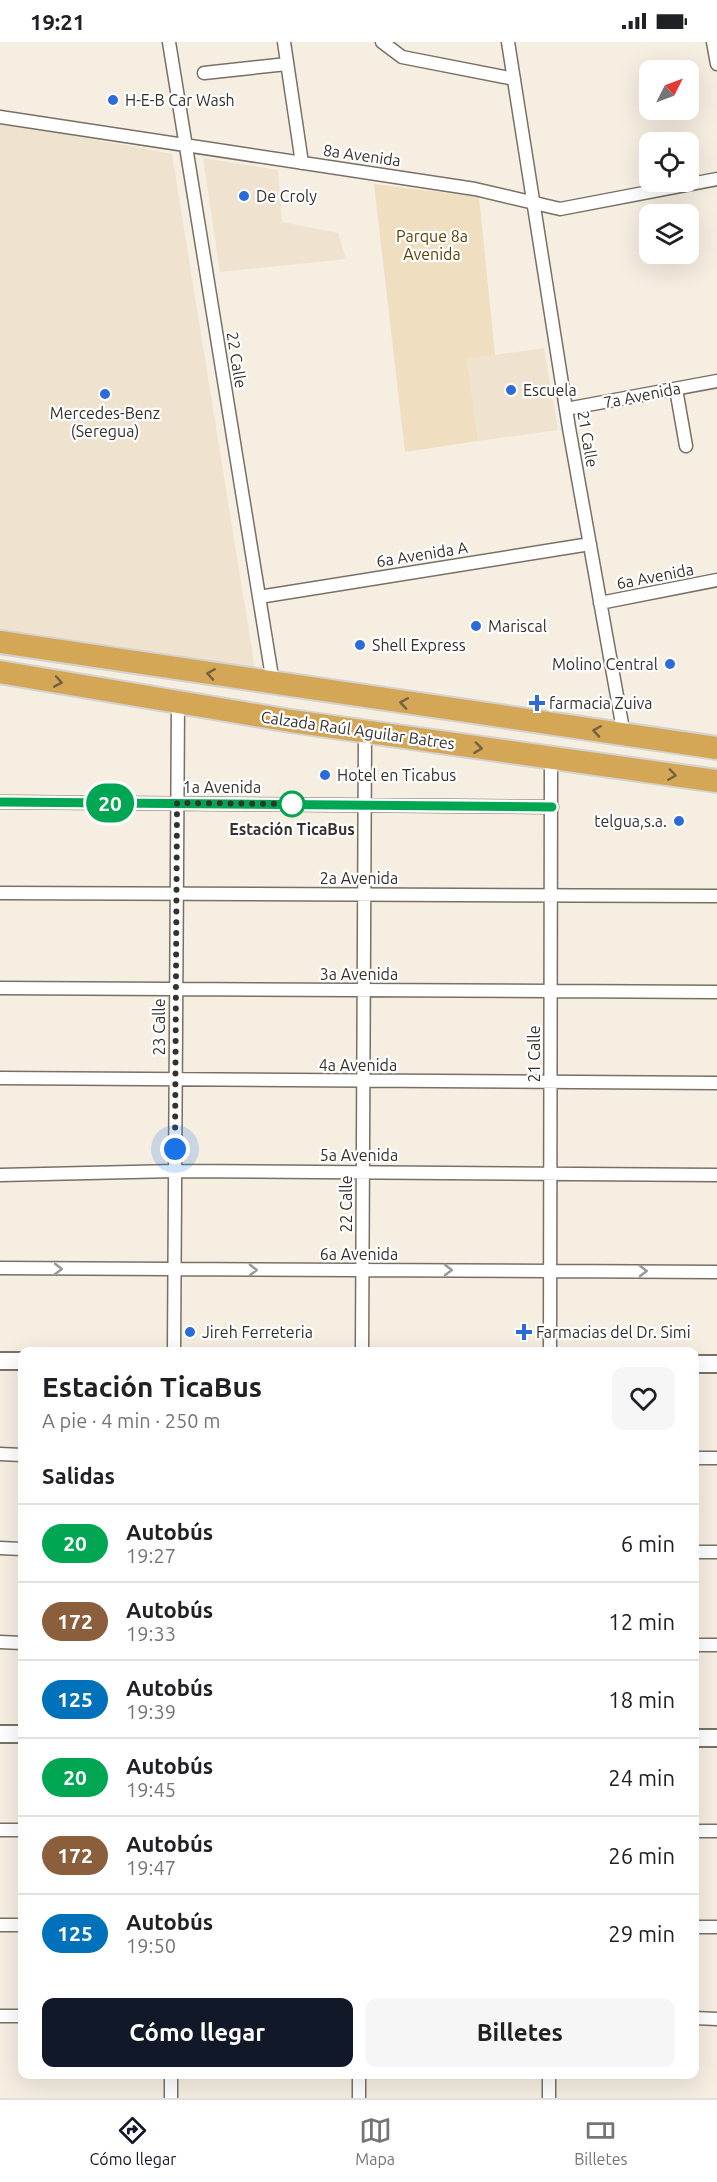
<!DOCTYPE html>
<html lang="es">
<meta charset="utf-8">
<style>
:root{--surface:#fff;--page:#f6f6f6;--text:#202124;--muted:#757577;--line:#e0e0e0;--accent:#111827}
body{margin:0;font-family:Ubuntu,sans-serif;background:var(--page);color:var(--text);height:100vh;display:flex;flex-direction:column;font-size:22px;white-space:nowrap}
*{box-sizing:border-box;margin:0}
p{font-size:20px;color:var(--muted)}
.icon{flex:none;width:33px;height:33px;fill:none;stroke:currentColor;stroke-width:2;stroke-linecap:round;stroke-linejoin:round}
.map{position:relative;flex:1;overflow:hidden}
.panel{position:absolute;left:18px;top:1305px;width:681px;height:732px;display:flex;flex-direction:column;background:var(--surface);border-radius:12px;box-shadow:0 6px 24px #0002}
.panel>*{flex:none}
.badge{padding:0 12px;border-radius:20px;font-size:21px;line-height:39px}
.needle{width:39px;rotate:48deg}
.controls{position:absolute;left:639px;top:18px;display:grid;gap:12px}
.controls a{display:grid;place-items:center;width:60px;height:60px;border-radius:12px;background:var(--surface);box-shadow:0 6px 24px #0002;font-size:30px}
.you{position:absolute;width:30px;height:30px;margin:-15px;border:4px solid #fff;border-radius:50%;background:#1a73e8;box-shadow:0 0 0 9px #1a73e833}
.map>.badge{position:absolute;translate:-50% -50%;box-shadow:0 0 0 3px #fff}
h2{padding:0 24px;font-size:22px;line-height:54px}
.round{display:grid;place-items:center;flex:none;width:63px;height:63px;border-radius:12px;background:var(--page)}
.overview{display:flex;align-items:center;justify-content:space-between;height:102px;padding:0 24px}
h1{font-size:28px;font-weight:600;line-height:45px}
.cta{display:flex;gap:12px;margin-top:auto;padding:12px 24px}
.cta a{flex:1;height:69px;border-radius:12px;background:var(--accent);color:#fff;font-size:24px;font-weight:600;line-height:69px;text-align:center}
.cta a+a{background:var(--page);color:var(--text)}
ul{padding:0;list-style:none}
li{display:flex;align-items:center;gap:18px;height:78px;padding:0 24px;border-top:2px solid var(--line)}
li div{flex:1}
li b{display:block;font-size:22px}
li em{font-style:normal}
li .badge{min-width:66px;font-weight:700;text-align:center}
.status{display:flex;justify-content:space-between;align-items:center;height:42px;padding:0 30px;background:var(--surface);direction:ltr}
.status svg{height:16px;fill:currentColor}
.tabs{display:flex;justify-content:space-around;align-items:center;height:84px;border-top:2px solid var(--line);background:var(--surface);font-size:16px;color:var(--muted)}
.tabs a{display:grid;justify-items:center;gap:3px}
.tabs .current{color:var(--accent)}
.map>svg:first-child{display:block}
.built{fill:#efe3d0}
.green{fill:#f0dec1}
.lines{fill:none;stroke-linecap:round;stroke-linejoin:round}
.street-casing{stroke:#777065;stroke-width:15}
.secondary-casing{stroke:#777065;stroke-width:20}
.highway-casing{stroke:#d3d2d1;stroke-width:26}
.street{stroke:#fff;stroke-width:12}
.secondary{stroke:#fff;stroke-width:16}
.highway{stroke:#d4a757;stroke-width:22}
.oneway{stroke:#75613e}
.oneway2{stroke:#9a9896}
.line-casing{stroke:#fff;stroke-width:14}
.line{stroke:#00a651;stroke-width:9}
.walk{stroke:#35322d;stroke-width:6;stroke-dasharray:0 10.8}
.poi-dot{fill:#2c6cd9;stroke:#fff;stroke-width:2}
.stop-dot{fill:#fff;stroke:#00a651;stroke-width:3}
.labels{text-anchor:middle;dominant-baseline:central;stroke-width:4.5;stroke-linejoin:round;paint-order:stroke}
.poi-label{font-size:16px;fill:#35322d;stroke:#fff;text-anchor:start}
.street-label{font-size:16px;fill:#35322d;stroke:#fff}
.park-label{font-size:16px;fill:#5d4204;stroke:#fff}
.stop-label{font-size:16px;font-weight:bold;fill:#35322d;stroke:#fff}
</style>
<div class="status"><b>19:21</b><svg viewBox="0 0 49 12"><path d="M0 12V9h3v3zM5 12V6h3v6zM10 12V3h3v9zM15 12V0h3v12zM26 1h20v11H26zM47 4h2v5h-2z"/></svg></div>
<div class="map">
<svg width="717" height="2056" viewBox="0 0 717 2056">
<rect width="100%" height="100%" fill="#f6eee1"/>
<!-- built -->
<path class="built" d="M 0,80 L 172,112 L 255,627 L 0,592 Z
M 203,116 L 278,128 L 282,180 L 338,191 L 346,217 L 220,230 Z
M 544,306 L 558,388 L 478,399 L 467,317 Z"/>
<!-- green -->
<path class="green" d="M 374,142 L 479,155 L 495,313 L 467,317 L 478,399 L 405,410 Z"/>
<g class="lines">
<defs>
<path id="street" d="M 169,0 L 273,641
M 284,0 L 302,121
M 382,0 L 402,15 L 514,37
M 508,0 L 569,386 L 624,693
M 713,0 L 717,22
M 204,31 L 287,22
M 0,75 L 475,147 L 560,167 L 717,137
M 676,347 L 686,404
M 566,367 L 717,339
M 259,555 L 590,502
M 600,561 L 717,538
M 0,760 L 552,765
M 0,851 L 717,854
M 0,946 L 717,950
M 0,1036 L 717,1041
M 0,1133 L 175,1129 L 717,1133
M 0,1226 L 717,1230
M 174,1310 L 178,660
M 362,1310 L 365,690
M 550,1310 L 551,715
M 0,1412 L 22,1413
M 694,1416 L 717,1416
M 0,1506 L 22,1507
M 694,1510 L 717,1510
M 0,1600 L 22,1601
M 694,1603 L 717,1603
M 0,1788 L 22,1788
M 694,1789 L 717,1789
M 0,1883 L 22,1883
M 694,1885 L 717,1885
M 0,1974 L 22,1974
M 694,1976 L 717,1977
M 171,2056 L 171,2032
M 359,2056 L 359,2032
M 549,2056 L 549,2032"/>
<path id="secondary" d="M 0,1319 L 22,1319
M 694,1322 L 717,1322
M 0,1692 L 22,1692
M 694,1696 L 717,1696"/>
<path id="highway" d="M 0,600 L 717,706
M 0,630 L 291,679 L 717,739"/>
</defs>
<!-- street casing -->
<use href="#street" class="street-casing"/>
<!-- secondary casing -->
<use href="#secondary" class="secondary-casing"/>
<!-- highway casing -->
<use href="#highway" class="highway-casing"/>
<!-- street -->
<use href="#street" class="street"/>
<!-- secondary -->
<use href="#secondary" class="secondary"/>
<!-- highway -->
<use href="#highway" class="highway"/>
</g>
<!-- one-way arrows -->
<defs><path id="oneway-chevron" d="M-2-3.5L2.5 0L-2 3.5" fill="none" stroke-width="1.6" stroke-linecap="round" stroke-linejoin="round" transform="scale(1.5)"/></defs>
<g class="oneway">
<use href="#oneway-chevron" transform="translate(211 632) rotate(-171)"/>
<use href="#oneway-chevron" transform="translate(58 640) rotate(10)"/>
<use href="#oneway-chevron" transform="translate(404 661) rotate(-171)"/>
<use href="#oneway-chevron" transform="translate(597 689) rotate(-171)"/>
<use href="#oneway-chevron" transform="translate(478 706) rotate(7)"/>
<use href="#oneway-chevron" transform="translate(672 733) rotate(8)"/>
</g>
<g class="oneway2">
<use href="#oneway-chevron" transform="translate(58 1227)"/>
<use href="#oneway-chevron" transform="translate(253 1228)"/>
<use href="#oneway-chevron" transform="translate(448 1228)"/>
<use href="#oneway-chevron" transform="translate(643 1229)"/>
</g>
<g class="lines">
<defs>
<path id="line" d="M 0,760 L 552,765"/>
</defs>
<!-- line casing -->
<use href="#line" class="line-casing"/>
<!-- line -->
<use href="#line" class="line"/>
<!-- walk -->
<path class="walk" d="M 175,1107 L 177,761 L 292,762"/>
</g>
<!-- markers -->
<g class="poi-dot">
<circle cx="113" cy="58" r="6"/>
<circle cx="244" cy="154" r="6"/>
<circle cx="511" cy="348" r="6"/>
<circle cx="105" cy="352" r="6"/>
<circle cx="476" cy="584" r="6"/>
<circle cx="360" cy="603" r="6"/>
<circle cx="670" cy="622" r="6"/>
<path d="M534 652h6v6h6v6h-6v6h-6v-6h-6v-6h6z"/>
<circle cx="325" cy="733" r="6"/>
<circle cx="679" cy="779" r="6"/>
<circle cx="190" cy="1290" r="6"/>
<path d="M521 1281h6v6h6v6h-6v6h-6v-6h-6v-6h6z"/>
</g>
<circle class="stop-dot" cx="292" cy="762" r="12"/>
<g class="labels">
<!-- poi labels -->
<g class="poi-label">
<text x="125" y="58">H-E-B Car Wash</text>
<text x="256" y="154">De Croly</text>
<text x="523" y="348">Escuela</text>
<text x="105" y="371" text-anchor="middle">Mercedes-Benz<tspan x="105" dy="18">(Seregua)</tspan></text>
<text x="488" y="584">Mariscal</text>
<text x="372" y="603">Shell Express</text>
<text x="658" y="622" text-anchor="end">Molino Central</text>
<text x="549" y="661">farmacia Zuiva</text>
<text x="337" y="733">Hotel en Ticabus</text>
<text x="667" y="779" text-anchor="end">telgua,s.a.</text>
<text x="202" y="1290">Jireh Ferreteria</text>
<text x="536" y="1290">Farmacias del Dr. Simi</text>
</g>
<!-- street labels -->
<g class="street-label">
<text transform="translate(362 113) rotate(8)">8a Avenida</text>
<text transform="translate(237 318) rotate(81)">22 Calle</text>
<text transform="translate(642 353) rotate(-11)">7a Avenida</text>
<text transform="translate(588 397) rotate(80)">21 Calle</text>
<text transform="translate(422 512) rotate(-9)">6a Avenida A</text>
<text transform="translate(655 534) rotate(-11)">6a Avenida</text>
<text transform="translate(358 688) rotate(8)">Calzada Raúl Aguilar Batres</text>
<text x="222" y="745">1a Avenida</text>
<text x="359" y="836">2a Avenida</text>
<text x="359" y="932">3a Avenida</text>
<text transform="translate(159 985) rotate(-90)">23 Calle</text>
<text transform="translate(534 1012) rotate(-90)">21 Calle</text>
<text x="358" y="1023">4a Avenida</text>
<text x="359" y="1113">5a Avenida</text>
<text transform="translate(346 1162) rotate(-90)">22 Calle</text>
<text x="359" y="1212">6a Avenida</text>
</g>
<!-- park labels -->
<g class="park-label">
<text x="432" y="194">Parque 8a<tspan x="432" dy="18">Avenida</tspan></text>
</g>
<!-- stop labels -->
<g class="stop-label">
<text x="292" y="787">Estación TicaBus</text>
</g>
</g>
</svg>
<div class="controls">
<a><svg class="needle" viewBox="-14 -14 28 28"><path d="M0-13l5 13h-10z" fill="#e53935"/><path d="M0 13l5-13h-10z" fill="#757577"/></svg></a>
<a><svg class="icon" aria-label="locate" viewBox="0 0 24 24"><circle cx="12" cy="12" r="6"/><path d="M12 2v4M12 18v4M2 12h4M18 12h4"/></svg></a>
<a><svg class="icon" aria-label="layers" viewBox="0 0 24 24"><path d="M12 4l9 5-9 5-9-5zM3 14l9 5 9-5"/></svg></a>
</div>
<div class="you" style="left:175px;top:1107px"></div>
<b class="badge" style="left:110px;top:761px;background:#00a651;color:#fff">20</b>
<section class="panel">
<div class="overview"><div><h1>Estación TicaBus</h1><p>A pie · 4 min · 250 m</p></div><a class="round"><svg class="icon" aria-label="heart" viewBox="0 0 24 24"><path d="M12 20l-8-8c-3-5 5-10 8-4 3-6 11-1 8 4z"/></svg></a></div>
<h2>Salidas</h2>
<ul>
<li><span class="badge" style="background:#00a651;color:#fff">20</span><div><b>Autobús</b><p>19:27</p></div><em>6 min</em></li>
<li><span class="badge" style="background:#8b5e3c;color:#fff">172</span><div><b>Autobús</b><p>19:33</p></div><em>12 min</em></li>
<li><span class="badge" style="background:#0072bc;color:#fff">125</span><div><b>Autobús</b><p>19:39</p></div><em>18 min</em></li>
<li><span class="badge" style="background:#00a651;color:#fff">20</span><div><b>Autobús</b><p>19:45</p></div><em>24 min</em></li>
<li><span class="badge" style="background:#8b5e3c;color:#fff">172</span><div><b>Autobús</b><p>19:47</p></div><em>26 min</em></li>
<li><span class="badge" style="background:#0072bc;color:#fff">125</span><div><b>Autobús</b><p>19:50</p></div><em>29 min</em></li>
</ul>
<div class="cta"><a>Cómo llegar</a><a>Billetes</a></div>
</section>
</div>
<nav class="tabs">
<a class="current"><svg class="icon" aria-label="directions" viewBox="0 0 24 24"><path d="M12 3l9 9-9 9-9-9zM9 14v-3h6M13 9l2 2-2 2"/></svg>Cómo llegar</a>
<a><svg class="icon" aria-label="map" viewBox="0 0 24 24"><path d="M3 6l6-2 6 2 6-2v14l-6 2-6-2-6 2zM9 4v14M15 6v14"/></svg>Mapa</a>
<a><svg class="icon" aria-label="tickets" viewBox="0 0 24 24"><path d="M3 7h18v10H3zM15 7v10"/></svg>Billetes</a>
</nav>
